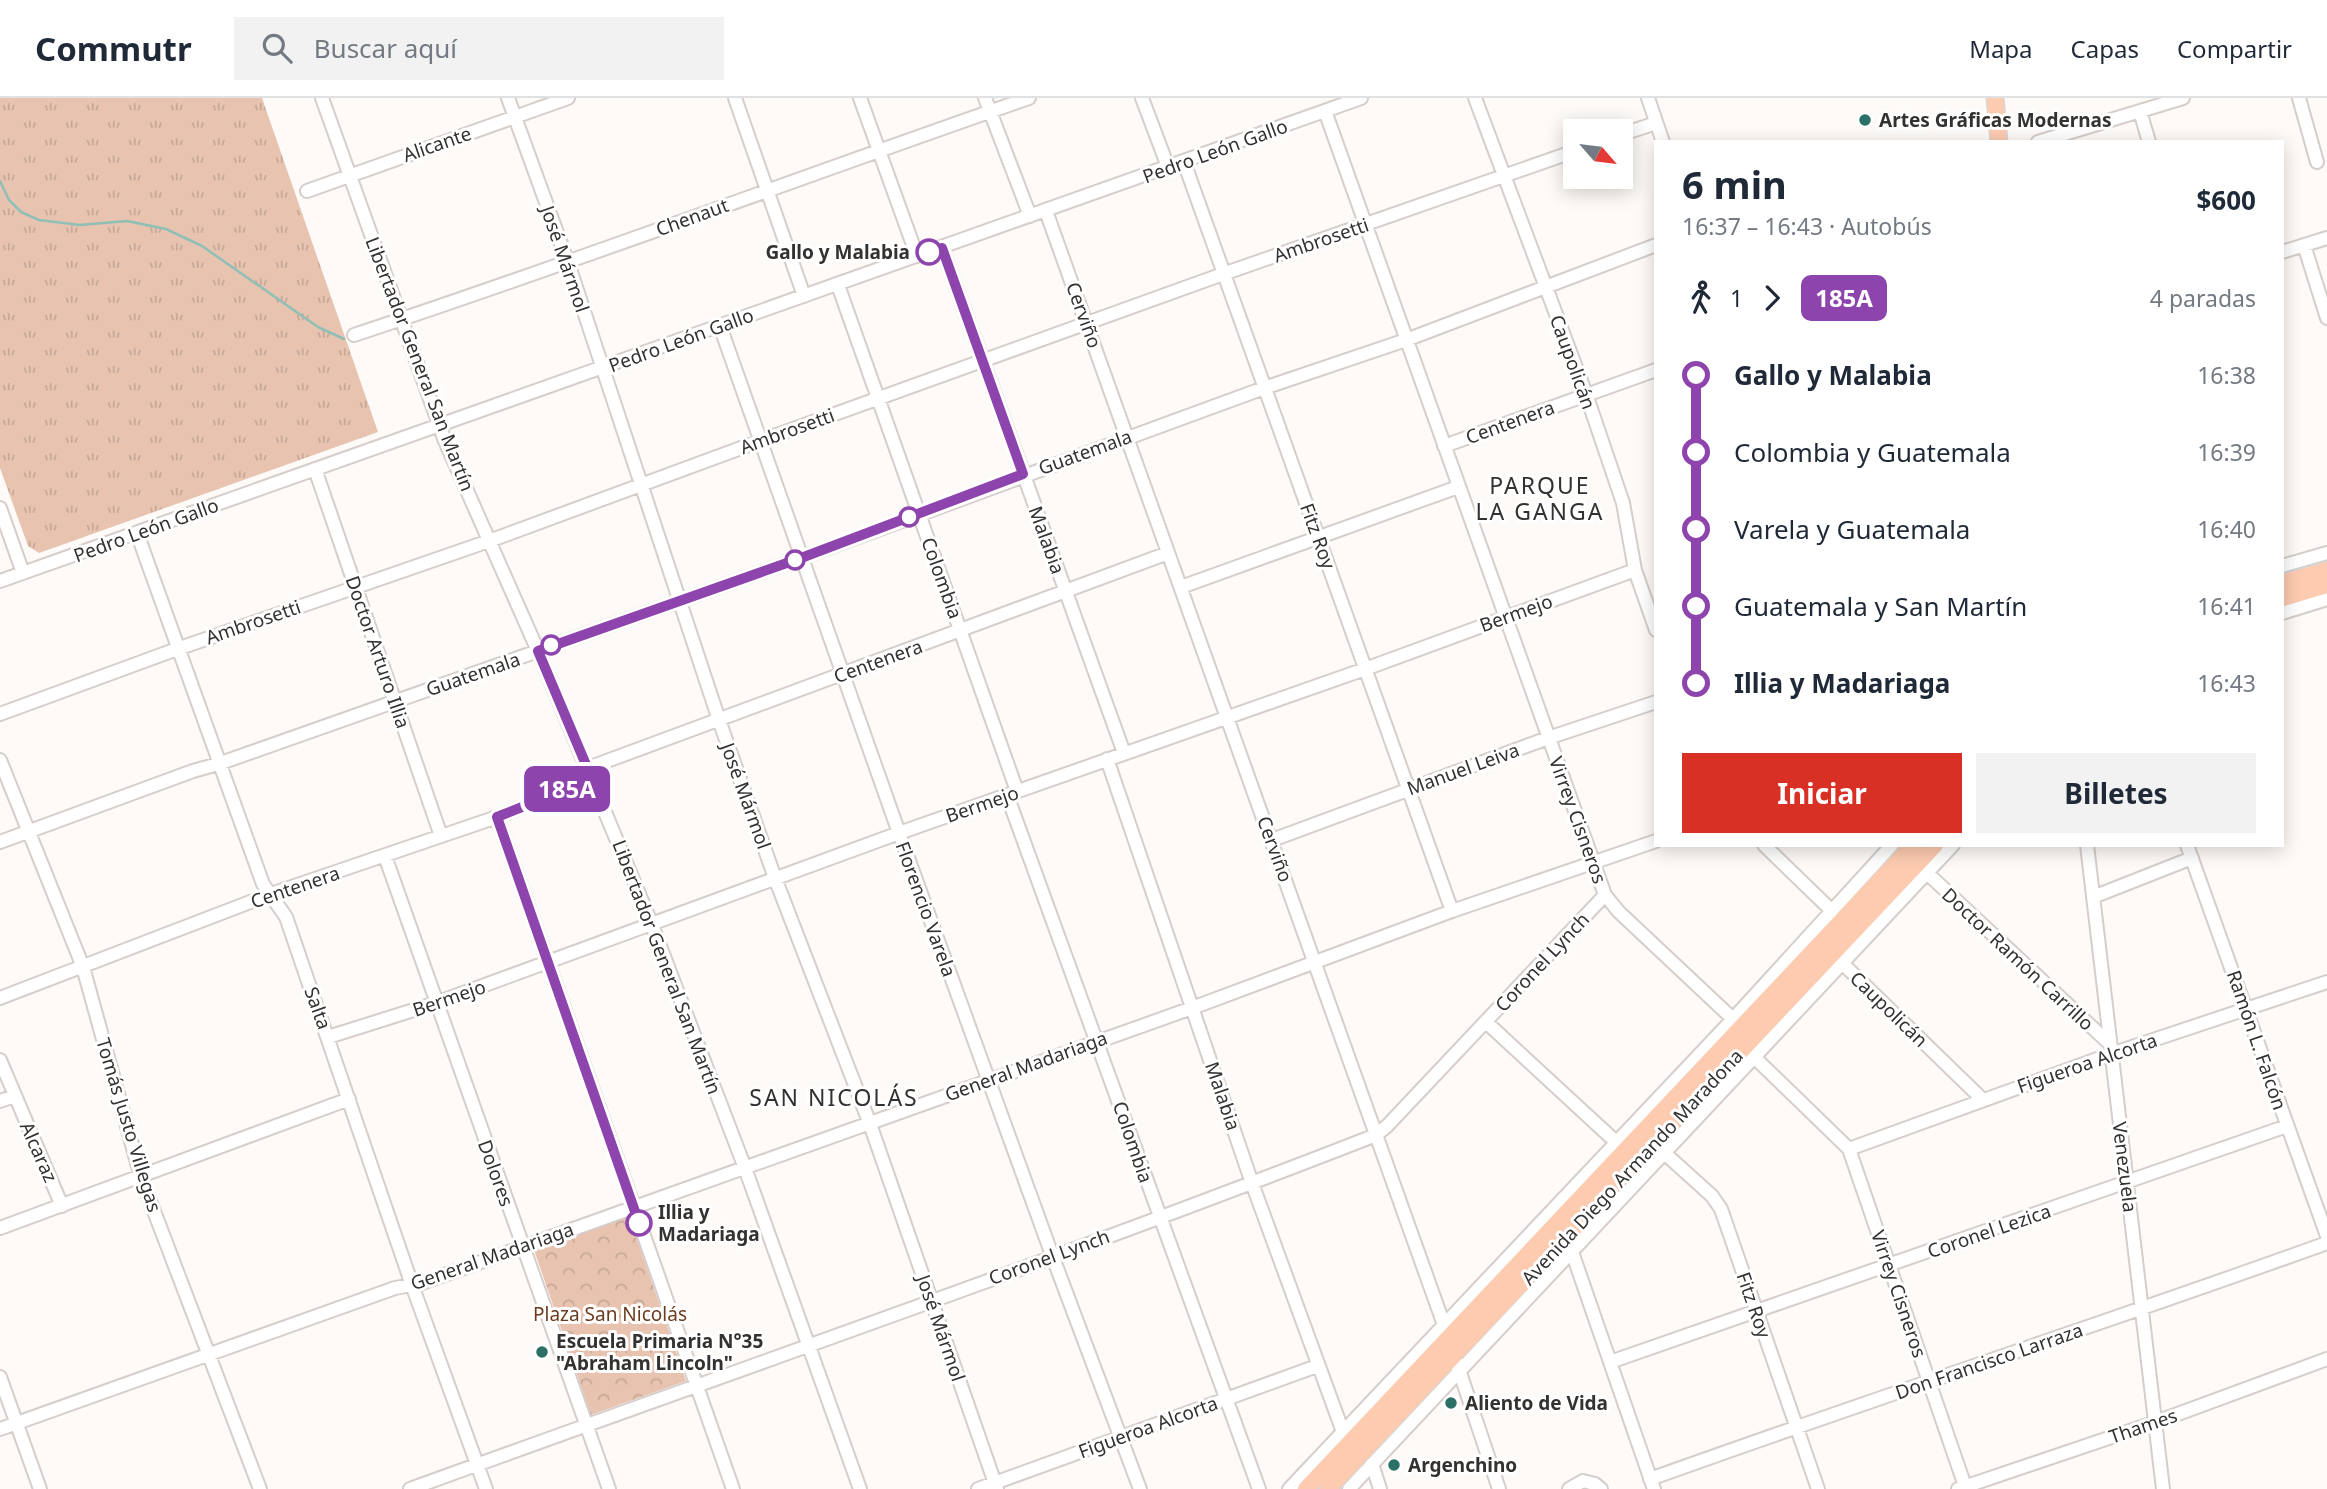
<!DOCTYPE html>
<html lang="es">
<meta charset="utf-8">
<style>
:root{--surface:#fff;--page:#f2f2f3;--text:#1f2937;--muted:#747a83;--line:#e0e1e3;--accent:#d93025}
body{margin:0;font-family:"Noto Sans",sans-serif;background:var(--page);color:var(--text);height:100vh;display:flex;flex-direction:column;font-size:26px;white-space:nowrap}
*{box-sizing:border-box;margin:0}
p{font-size:23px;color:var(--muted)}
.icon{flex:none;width:38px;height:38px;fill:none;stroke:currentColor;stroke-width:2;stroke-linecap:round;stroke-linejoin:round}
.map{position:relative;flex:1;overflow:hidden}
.details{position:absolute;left:1654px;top:42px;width:630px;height:707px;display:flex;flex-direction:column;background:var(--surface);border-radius:0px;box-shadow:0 4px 18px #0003}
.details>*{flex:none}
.badge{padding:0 14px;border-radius:10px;font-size:24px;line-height:46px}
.needle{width:46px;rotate:118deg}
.tools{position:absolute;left:1563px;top:21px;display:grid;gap:14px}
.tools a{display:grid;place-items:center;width:70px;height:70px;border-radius:0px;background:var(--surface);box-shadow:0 4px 18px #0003;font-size:35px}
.map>.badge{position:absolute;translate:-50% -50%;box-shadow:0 0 0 4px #fff}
.legs{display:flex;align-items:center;gap:10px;height:77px;padding:0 28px;font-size:23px}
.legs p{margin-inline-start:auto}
.summary{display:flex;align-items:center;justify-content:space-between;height:119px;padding:0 28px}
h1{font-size:38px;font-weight:700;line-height:52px}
.primary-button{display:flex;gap:14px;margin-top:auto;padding:14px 28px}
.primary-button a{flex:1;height:80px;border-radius:0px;background:var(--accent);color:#fff;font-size:28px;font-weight:700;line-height:80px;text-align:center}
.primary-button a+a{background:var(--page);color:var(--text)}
ul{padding:0 28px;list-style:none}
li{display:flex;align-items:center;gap:24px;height:77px;font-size:26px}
li i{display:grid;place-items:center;width:10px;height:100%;margin:0 9px;background:currentColor}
li i::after{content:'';width:18px;height:18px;margin:-9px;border:5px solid;border-radius:50%;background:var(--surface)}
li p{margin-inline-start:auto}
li:first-child i{background:linear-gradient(#0000 50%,currentColor 0)}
li:last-child i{background:linear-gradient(currentColor 50%,#0000 0)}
header{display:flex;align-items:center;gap:42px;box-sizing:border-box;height:98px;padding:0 35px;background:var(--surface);border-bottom:2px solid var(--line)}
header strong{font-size:33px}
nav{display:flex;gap:38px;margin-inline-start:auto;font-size:24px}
.search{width:490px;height:63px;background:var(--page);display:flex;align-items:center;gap:18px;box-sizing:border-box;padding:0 24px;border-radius:0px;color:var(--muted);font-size:26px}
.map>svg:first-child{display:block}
.grass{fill:url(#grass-tufts)}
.park{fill:url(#park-crowns)}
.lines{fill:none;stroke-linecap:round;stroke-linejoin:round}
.stream{stroke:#8fbfb5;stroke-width:2.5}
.minor-casing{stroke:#d5cecb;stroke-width:16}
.major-casing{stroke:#d6d6d6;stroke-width:19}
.minor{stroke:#fff;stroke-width:12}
.major{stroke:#fdcbb0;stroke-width:16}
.line-1-casing{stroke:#fff;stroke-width:16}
.line-1{stroke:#8e44ad;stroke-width:10}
.poi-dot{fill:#2a7066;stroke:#fff;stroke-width:2.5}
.stop-1-dot{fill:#fff;stroke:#8e44ad;stroke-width:3.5}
.labels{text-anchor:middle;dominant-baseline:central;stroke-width:6;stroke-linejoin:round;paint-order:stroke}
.poi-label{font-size:19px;font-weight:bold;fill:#343230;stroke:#fff;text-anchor:start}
.street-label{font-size:19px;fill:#343230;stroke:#fff}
.stop-label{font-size:19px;font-weight:bold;fill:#343230;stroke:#fff;text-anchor:end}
.park-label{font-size:19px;fill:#6c3a1d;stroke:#fff}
.quarter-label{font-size:23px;letter-spacing:2px;fill:#343230;stroke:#fff}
</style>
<header>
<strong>Commutr</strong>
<div class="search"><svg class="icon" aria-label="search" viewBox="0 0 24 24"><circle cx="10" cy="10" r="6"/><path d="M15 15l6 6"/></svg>Buscar aquí</div>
<nav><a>Mapa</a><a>Capas</a><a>Compartir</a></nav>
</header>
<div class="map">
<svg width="2327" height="1391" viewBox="0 0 2327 1391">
<defs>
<pattern id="grass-tufts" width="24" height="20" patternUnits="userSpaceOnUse" patternTransform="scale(1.75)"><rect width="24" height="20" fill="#e7c3b0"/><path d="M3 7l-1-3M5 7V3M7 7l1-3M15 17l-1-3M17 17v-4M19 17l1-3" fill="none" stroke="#c7a898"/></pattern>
<pattern id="park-crowns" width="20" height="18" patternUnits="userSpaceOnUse" patternTransform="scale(1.75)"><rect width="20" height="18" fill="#e7c3b0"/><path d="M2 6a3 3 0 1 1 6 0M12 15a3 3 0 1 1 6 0" fill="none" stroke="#c7a898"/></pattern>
</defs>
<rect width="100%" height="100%" fill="#fefaf8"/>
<!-- grass -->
<path class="grass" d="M 0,0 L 262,0 L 378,334 L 39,455 L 28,448 L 0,370 Z"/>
<!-- park -->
<path class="park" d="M 628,1115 L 686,1283 L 591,1317 L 533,1149 Z"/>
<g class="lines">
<!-- stream -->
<path class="stream" d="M 0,83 L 9,102 L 21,114 L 39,122 L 80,127 L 127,123 L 166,131 L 202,148 L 318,229 L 344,241"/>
<defs>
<path id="minor" d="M 322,0 L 445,343 L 538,553 L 652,827 L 745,1070 L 860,1391
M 508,0 L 568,165 L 719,622 L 775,780 L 870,1026 L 997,1391
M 735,0 L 804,198
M 860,0 L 917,158
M 985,0 L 1030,118
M 1142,0 L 1168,69
M 1475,0 L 1586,296 L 1623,405 L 1635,472 L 1656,532
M 1648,0 L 1663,44
M 2299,0 L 2317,64
M 1325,13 L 1605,797 L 1619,814 L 1733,921 L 1740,929 L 1753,958 L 1849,1051 L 1966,1391
M 2140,13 L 2149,44
M 1620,37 L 1656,25
M 2038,44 L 2183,0
M 1184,64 L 1452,813
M 307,93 L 568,0
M 1046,113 L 1444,1227 L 1499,1391
M 2304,147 L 2327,220
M 942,150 L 1124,655
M 2282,154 L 2327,140
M 838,187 L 1017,693
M 720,228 L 899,735 L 1052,1157 L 1140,1391
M 354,237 C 581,162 804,78 1029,0
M 1444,348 L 1656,272
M 315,371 L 441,738
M 0,410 L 23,475
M 137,435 L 259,775 L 263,786 L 286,819 L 412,1187 L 486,1391
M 2282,468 L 2327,455
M 0,483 L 1361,0
M 1181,489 L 1458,389
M 2282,515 L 2327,501
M 0,616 L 177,551 L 489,443 L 760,343 L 1223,176 L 1575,53
M 1107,661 L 1252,1085 L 1343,1334
M 0,662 L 83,869 L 141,1079 L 260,1391
M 588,670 L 1168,455
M 1007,697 L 1259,1391
M 497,719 L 733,1391
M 1272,742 L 1548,640 L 1656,604
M 0,744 L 193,673 L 218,666 L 801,460 L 1264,290 L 1406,242 L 1656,147
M 1764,747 L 1831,812 L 1833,820
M 2087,747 L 2163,1391
M 2187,747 L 2327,1138
M 385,758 L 609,1391
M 1927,775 L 2110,946
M 2093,799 L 2192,760
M 1839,858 L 1842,865 L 1982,1001
M 0,900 L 271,796 L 497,719 L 592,681
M 1486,924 L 1616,1044
M 328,939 L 436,905 L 899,735 L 1365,571 L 1635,472
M 0,962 L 62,1108
M 0,1003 L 14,998
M 1660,1051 L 1712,1098 L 1721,1111 L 1818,1391
M 1849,1051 L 2111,956 L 2327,884
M 0,1130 L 349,1001
M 1572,1154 L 1654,1391
M 1610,1264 L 2287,1028
M 0,1279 L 40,1391
M 0,1331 L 395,1190 L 422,1185 L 1192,910 L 1452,813 L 1656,743
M 1372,1366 L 1380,1391
M 1650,1381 C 1875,1300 2102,1226 2327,1145
M 410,1391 C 732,1274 1056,1162 1376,1037 L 1387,1028 L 1605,797
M 978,1391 L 1317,1268
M 1289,1391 L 1733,921 L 1892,747
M 1349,1391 L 1953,747
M 1569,1391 L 1583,1383 L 1595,1386 L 1601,1391
M 1958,1391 L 2156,1324 L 2327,1261"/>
<path id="major" d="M 1995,0 L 1999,44
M 2282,485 L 2327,472
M 2282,500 L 2327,487
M 1306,1391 L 1913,747
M 1328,1391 L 1935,747"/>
</defs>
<!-- minor casing -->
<use href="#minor" class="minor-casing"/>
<!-- major casing -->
<use href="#major" class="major-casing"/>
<!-- minor -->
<use href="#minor" class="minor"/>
<!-- major -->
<use href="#major" class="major"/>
</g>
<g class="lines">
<defs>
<path id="line-1" d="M 639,1125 L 497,719 L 592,681 L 538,553 L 801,460 L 1023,376 L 942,150 L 929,154"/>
</defs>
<!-- line-1 casing -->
<use href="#line-1" class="line-1-casing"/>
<!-- line-1 -->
<use href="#line-1" class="line-1"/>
</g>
<!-- markers -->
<g class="poi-dot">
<circle cx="1865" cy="22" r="7"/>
<circle cx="542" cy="1254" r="7"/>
<circle cx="1451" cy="1305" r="7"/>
<circle cx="1394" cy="1367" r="7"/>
</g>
<g class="stop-1-dot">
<circle cx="929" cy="154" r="12"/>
<circle cx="909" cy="419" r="9"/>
<circle cx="795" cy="462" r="9"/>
<circle cx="551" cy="547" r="9"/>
<circle cx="639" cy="1125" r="12"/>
</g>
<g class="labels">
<!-- poi labels -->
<g class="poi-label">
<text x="1879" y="22">Artes Gráficas Modernas</text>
<text x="556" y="1243">Escuela Primaria N°35<tspan x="556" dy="22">"Abraham Lincoln"</tspan></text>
<text x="1465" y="1305">Aliento de Vida</text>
<text x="1408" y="1367">Argenchino</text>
</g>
<!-- street labels -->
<g class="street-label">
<text transform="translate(437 46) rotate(-19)">Alicante</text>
<text transform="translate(1215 53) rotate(-20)">Pedro León Gallo</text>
<text transform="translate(692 119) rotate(-20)">Chenaut</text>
<text transform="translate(1321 142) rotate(-19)">Ambrosetti</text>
<text transform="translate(565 161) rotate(71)">José Mármol</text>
<text transform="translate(1084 217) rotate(70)">Cerviño</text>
<text transform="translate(681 242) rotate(-20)">Pedro León Gallo</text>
<text transform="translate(1573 264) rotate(70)">Caupolicán</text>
<text transform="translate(420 266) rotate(69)">Libertador General San Martín</text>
<text transform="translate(1510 324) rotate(-20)">Centenera</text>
<text transform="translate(787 333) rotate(-20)">Ambrosetti</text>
<text transform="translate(1085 354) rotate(-20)">Guatemala</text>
<text transform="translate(146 432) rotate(-20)">Pedro León Gallo</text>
<text transform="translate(1318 438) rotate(70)">Fitz Roy</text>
<text transform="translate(1047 442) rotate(70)">Malabia</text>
<text transform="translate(942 480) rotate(70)">Colombia</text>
<text transform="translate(1516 515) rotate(-20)">Bermejo</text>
<text transform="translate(253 524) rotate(-19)">Ambrosetti</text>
<text transform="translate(378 554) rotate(71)">Doctor Arturo Illia</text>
<text transform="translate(878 563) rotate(-20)">Centenera</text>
<text transform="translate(473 576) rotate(-19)">Guatemala</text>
<text transform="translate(1463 671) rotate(-20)">Manuel Leiva</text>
<text transform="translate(746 698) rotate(70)">José Mármol</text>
<text transform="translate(982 706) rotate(-19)">Bermejo</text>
<text transform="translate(1578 722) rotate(70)">Virrey Cisneros</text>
<text transform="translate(1275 751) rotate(70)">Cerviño</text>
<text transform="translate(295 789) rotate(-19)">Centenera</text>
<text transform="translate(926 811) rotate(70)">Florencio Varela</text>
<text transform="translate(2018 861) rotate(43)">Doctor Ramón Carrillo</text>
<text transform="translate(1542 864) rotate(-47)">Coronel Lynch</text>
<text transform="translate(667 869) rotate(69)">Libertador General San Martín</text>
<text transform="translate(449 900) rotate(-19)">Bermejo</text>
<text transform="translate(318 910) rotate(70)">Salta</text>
<text transform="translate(1889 911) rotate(44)">Caupolicán</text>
<text transform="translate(2257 942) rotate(71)">Ramón L. Falcón</text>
<text transform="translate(2087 965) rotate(-19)">Figueroa Alcorta</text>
<text transform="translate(1026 968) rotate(-20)">General Madariaga</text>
<text transform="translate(1223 998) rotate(71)">Malabia</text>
<text transform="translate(129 1027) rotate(73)">Tomás Justo Villegas</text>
<text transform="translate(1133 1044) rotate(71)">Colombia</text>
<text transform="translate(39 1054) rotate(66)">Alcaraz</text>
<text transform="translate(1632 1069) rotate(-47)">Avenida Diego Armando Maradona</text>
<text transform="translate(2125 1069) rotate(83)">Venezuela</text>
<text transform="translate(496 1075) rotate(70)">Dolores</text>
<text transform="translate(1989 1133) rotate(-19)">Coronel Lezica</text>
<text transform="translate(492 1158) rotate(-19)">General Madariaga</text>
<text transform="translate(1049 1159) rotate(-20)">Coronel Lynch</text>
<text transform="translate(1899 1196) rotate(71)">Virrey Cisneros</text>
<text transform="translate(1754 1207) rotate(71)">Fitz Roy</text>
<text transform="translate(941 1230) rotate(71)">José Mármol</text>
<text transform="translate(1989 1263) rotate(-19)">Don Francisco Larraza</text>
<text transform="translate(2143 1328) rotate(-19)">Thames</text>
<text transform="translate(1148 1329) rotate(-20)">Figueroa Alcorta</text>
</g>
<!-- stop labels -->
<g class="stop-label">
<text x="910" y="154">Gallo y Malabia</text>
<text x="658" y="1114" text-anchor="start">Illia y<tspan x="658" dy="22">Madariaga</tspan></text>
</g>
<!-- park labels -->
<g class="park-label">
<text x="610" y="1216">Plaza San Nicolás</text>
</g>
<!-- quarter labels -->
<g class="quarter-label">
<text x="1540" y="387">PARQUE<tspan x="1540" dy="26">LA GANGA</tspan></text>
<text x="834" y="999">SAN NICOLÁS</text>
</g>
</g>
</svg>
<div class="tools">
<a><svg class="needle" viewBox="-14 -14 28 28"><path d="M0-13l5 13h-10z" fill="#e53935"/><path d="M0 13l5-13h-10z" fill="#747a83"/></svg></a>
</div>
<b class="badge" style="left:567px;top:691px;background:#8e44ad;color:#fff">185A</b>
<section class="details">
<div class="summary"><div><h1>6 min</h1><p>16:37 – 16:43 · Autobús</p></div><b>$600</b></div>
<div class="legs"><svg class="icon" aria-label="walk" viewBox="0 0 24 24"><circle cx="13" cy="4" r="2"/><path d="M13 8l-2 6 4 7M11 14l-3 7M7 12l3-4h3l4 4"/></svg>1<svg class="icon" aria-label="forward" viewBox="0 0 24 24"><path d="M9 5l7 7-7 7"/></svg><b class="badge" style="background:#8e44ad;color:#fff">185A</b><p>4 paradas</p></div>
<ul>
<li><i style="color:#8e44ad"></i><b>Gallo y Malabia</b><p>16:38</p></li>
<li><i style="color:#8e44ad"></i><span>Colombia y Guatemala</span><p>16:39</p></li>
<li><i style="color:#8e44ad"></i><span>Varela y Guatemala</span><p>16:40</p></li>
<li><i style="color:#8e44ad"></i><span>Guatemala y San Martín</span><p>16:41</p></li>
<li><i style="color:#8e44ad"></i><b>Illia y Madariaga</b><p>16:43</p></li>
</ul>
<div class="primary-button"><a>Iniciar</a><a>Billetes</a></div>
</section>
</div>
